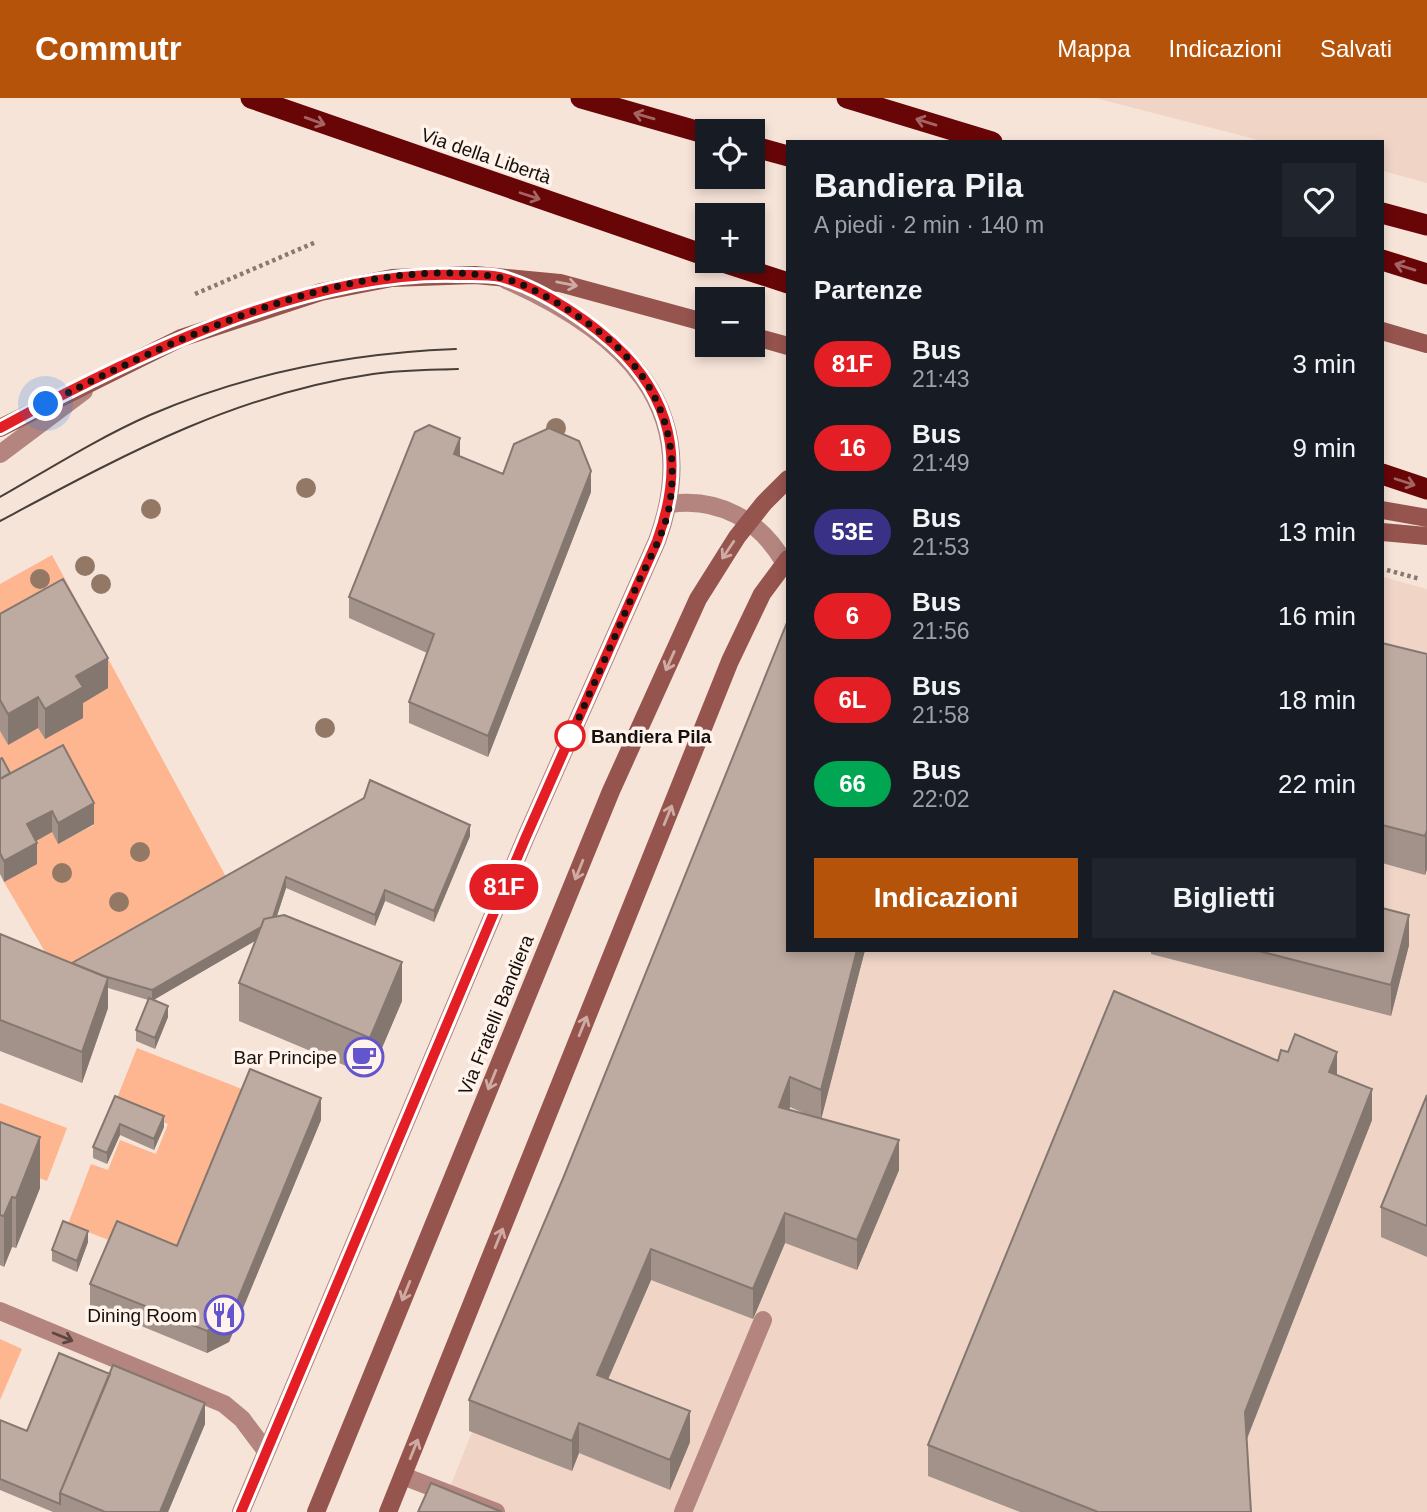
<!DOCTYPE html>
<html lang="it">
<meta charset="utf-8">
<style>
:root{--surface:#171b24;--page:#20242c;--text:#f1f3f6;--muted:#9ea1a6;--accent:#b45309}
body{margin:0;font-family:Helvetica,sans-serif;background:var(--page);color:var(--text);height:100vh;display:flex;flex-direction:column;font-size:26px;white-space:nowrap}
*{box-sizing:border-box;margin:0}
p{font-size:23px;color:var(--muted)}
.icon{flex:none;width:38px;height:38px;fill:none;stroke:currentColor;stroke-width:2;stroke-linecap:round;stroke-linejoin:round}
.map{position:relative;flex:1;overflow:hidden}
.sheet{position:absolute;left:786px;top:42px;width:598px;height:812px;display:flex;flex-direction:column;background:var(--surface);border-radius:0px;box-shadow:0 4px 10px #0003}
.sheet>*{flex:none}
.badge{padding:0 14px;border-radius:23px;font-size:24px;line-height:46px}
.tools{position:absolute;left:695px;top:21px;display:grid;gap:14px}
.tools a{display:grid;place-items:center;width:70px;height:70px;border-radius:0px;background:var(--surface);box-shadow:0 4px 10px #0003;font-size:35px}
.you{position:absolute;width:35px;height:35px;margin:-18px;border:5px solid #fff;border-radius:50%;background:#1a73e8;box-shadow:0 0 0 10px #1a73e833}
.map>.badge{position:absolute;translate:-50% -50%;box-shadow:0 0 0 4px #fff}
h2{padding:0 28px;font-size:26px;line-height:63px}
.round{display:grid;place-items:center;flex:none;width:74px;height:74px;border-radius:0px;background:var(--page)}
.headline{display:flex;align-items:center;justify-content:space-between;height:119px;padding:0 28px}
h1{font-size:33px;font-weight:700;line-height:52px}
.button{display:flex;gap:14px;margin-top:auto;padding:14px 28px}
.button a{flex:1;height:80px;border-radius:0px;background:var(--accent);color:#fff;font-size:28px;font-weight:700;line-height:80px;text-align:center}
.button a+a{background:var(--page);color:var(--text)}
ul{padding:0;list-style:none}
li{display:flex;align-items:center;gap:21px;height:84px;padding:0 28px}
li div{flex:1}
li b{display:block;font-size:26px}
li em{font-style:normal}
li .badge{min-width:77px;font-weight:700;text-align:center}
header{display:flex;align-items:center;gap:42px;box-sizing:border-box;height:98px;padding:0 35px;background:var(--accent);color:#fff}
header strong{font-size:33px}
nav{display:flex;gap:38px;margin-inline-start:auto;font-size:24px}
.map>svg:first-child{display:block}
.built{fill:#f0d5c7}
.green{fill:#fdb68f}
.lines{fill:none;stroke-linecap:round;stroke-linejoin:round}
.path{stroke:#867a72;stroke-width:4.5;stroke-dasharray:3.5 3.5;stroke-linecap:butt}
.lane{stroke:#b3857e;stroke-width:18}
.street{stroke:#b3857e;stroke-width:18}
.secondary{stroke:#95544d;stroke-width:18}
.highway{stroke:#680507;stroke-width:21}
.tram{stroke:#483f39;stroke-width:2}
.tree{fill:#937866}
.wall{fill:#a3928a;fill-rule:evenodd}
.shaded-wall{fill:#847770}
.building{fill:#bdaaa0;stroke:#847770;stroke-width:2}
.oneway{stroke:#a46463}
.oneway2{stroke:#cfaba4}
.oneway3{stroke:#5d4540}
.line-casing{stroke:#fff;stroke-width:16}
.line{stroke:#e31e24;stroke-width:10}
.walk{stroke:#17110d;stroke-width:7;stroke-dasharray:0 12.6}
.stop-dot{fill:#fff;stroke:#e31e24;stroke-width:3.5}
.labels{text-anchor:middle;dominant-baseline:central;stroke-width:7;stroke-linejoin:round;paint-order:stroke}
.street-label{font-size:19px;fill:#17110d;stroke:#fff3ec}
.stop-label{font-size:19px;font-weight:bold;fill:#17110d;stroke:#fff3ec;text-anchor:start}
.poi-label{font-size:19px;fill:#17110d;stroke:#fff3ec;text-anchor:end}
</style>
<header>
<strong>Commutr</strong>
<nav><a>Mappa</a><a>Indicazioni</a><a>Salvati</a></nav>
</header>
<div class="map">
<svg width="1427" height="1414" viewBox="0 0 1427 1414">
<rect width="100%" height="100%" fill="#f7e4d9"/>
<!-- built -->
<path class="built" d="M 1095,0 L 1427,0 L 1427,85 L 1383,73 L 1382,44 L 1266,44 Z
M 1383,479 L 1427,491 L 1427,1414 L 440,1414 L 562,1108 L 788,852 L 1382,852 Z"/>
<!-- green -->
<path class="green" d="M 52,457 L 231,788 L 58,876 L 4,784 L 37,766 L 27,748 L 52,734 L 58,745 L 94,727 L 14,694 L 0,672 L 0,633 L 8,647 L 38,630 L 45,641 L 0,547 L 0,486 Z
M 137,950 L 242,991 L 174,1161 L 111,1143 L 68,1126 L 91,1066 L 108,1072 L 120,1042 L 156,1056 L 168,1026 L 115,1005 Z
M 0,1005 L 67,1030 L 47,1083 L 0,1065 Z
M 0,1241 L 22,1251 L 0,1302 Z"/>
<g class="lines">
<!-- path -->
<path class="path" d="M 195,196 L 316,144
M 1387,472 L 1420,481"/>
<!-- lane -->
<path class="lane" d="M 0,356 L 84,293
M 683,1414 L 763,1222"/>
<!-- street -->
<path class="street" d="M 670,406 C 718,399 760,422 784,464
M 0,1213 L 224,1306 L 242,1321 L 266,1353
M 403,1378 L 496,1414
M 241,1414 L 525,741 L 657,443 C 707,308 621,233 506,182"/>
<!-- secondary -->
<path class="secondary" d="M 1382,233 L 1427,246
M 752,238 L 788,248
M 0,330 L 181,240 L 321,194 L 392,180 L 475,177 L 560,185 L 707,225
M 1382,412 L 1427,420
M 1382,434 L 1427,438
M 316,1414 L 611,693 L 698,501 L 737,439 L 764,405 L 788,381
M 388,1414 L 730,563 L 762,496 L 788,461"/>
<!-- highway -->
<path class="highway" d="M 251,0 L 707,158
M 581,0 L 707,36
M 847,0 L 992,44
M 752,48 L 788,58
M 1382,115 L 1427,127
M 1382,162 L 1427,176
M 720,163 L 788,185
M 1382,376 L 1427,391"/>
<!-- tram -->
<path class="tram" d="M 0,399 C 49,371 98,340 150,317 C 247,275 350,255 456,251
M 0,423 C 122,358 234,296 373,276 C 401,272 430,272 458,271"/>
</g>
<!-- trees -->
<g class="tree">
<circle cx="556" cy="330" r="10"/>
<circle cx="306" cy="390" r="10"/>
<circle cx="151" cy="411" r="10"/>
<circle cx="85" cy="468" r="10"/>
<circle cx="40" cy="481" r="10"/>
<circle cx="101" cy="486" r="10"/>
<circle cx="325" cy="630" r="10"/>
<circle cx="140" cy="754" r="10"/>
<circle cx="62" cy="775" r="10"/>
<circle cx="119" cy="804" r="10"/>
</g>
<!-- wall -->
<path class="wall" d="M 460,358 L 503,376 L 591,394 L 488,659 L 409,625 L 409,604 L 427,555 L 349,520 L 349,499 Z
M 0,516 L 108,590 L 83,605 L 83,620 L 45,641 L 38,630 L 8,647 L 0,633 Z
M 1382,545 L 1427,556 L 1427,771 L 1425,777 L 1382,765 Z
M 0,661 L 10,675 L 94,726 L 58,746 L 52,734 L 36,743 L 37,766 L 4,784 L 0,776 Z
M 364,700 L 470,738 L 434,824 L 385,803 L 375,828 L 286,790 L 277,818 L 402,903 L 370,978 L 239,923 L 239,885 L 255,843 L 153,902 L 168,919 L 155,951 L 136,943 L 136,932 L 148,902 L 108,890 L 108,910 L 82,985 L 0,953 L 0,836 L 72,865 Z
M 1409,847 L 1391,918 L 1151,856 L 1151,852 L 1382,852 Z
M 788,852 L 865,852 L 821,1021 L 899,1072 L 857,1172 L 785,1145 L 753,1221 L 651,1182 L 608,1281 L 690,1344 L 670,1392 L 579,1355 L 572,1373 L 469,1333 L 469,1302 ZM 790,1009 L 808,1017 L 789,1012 Z
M 1278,963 L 1337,977 L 1372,1022 L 1247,1341 L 1251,1414 L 1020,1414 L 928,1378 L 928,1347 Z
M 1427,997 L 1427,1159 L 1381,1139 L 1381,1109 Z
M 115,998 L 164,1029 L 154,1052 L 120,1037 L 107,1066 L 93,1060 L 93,1049 Z
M 321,1022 L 229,1244 L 207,1255 L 90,1207 L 90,1186 L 177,1148 Z
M 0,1024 L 40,1090 L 16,1150 L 12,1149 L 4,1169 L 0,1167 Z
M 88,1144 L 77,1174 L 52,1163 L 52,1152 Z
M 0,1322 L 27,1333 L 205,1326 L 168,1414 L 53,1414 L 0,1392 Z"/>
<!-- shaded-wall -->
<path class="shaded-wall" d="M 460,340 L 460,361 L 454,356 Z
M 591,373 L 591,394 L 488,659 L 488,638 Z
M 108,560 L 108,590 L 83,605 L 83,620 L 45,641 L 45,611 L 76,578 Z
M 38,599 L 38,630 L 8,647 L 8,616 Z
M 94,705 L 94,726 L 58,746 L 58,725 Z
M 52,713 L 52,734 L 27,748 L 27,726 Z
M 470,727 L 470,738 L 434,824 L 434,813 Z
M 1427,732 L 1427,771 L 1425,777 L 1425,738 Z
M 37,745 L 37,766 L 4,784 L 4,763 Z
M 286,779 L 286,790 L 272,833 L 152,903 L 152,892 Z
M 385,792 L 385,803 L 375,828 L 375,817 Z
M 1409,817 L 1409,847 L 1391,918 L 1391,887 Z
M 857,852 L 865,852 L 821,1022 L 821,992 Z
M 402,864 L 402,903 L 370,978 L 370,940 Z
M 108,880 L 108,910 L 82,985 L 82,954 Z
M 168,908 L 168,919 L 155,951 L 155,940 Z
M 1337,954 L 1337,985 L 1329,974 Z
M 790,979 L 790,1009 L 779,1040 L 779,1009 Z
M 1372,991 L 1372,1022 L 1245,1345 L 1245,1314 Z
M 321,1000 L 321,1022 L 229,1244 L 207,1255 L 207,1233 Z
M 164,1018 L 164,1029 L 154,1052 L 154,1041 Z
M 120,1026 L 120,1037 L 107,1066 L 107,1055 Z
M 40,1039 L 40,1090 L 16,1150 L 16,1100 Z
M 899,1042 L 899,1072 L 857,1172 L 857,1142 Z
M 12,1099 L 12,1149 L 4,1169 L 4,1118 Z
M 785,1115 L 785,1145 L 753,1221 L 753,1191 Z
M 88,1133 L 88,1144 L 77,1174 L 77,1163 Z
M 651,1151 L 651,1182 L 597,1307 L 597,1277 Z
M 205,1305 L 205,1326 L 168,1414 L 160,1414 Z
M 690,1313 L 690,1344 L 670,1392 L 670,1362 Z
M 579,1325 L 579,1355 L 572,1373 L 572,1343 Z"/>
<!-- building -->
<path class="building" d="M 429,327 L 460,340 L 454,356 L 503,376 L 514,346 L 549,330 L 579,343 L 591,373 L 488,638 L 409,604 L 434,536 L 349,499 L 415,334 Z
M 63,481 L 108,560 L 76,578 L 83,589 L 45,611 L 38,599 L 8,616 L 0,602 L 0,516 Z
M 788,522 L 788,852 L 857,852 L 821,992 L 790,979 L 779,1009 L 899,1042 L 857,1142 L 785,1115 L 753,1191 L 651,1151 L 597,1277 L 690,1313 L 670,1362 L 579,1325 L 572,1343 L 469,1302 L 564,1078 Z
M 1382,545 L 1427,556 L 1427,732 L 1425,738 L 1382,727 Z
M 63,647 L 94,705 L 58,725 L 52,713 L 27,726 L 37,745 L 4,763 L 0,755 L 0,681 Z
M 2,660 L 10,675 L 0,681 L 0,661 Z
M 370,682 L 470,727 L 434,813 L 385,792 L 375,817 L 286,779 L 273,819 L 264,821 L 261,829 L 152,892 L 104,878 L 72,865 L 364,700 Z
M 1382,810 L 1409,817 L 1391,887 L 1255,852 L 1382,852 Z
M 284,817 L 402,864 L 370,940 L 239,885 L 264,821 Z
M 0,836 L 108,880 L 82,954 L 0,922 Z
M 1114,893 L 1278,963 L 1281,952 L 1288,954 L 1295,936 L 1337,954 L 1329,974 L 1372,991 L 1245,1314 L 1251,1414 L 1098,1414 L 928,1347 Z
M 149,900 L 168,908 L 155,940 L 136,932 Z
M 250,971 L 321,1000 L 229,1223 L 207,1233 L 90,1186 L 117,1123 L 177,1148 Z
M 1427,997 L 1427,1128 L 1381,1109 Z
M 115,998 L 164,1018 L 154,1041 L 120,1026 L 107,1055 L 93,1049 Z
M 0,1024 L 40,1039 L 16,1100 L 12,1099 L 4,1118 L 0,1117 Z
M 63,1123 L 88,1133 L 77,1163 L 52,1152 Z
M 59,1255 L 110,1276 L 60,1395 L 60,1406 L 0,1381 L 0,1322 L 27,1333 Z
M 113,1267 L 205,1305 L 160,1414 L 105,1414 L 60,1395 Z
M 431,1385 L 502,1414 L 418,1414 Z"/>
<!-- one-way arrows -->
<defs><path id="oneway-shaft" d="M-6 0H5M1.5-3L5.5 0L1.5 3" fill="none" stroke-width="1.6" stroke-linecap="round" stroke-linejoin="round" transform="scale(1.75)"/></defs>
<g class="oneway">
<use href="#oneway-shaft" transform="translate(644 18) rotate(-164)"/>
<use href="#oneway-shaft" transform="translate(315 23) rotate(20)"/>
<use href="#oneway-shaft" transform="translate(926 24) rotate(-163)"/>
<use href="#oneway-shaft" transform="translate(530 98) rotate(18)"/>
<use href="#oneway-shaft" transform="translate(1405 169) rotate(-163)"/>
<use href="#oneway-shaft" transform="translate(1405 384) rotate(18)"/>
</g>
<g class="oneway2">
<use href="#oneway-shaft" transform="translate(567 186) rotate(11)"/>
<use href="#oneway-shaft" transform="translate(728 452) rotate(124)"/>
<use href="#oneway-shaft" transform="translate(670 563) rotate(114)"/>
<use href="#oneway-shaft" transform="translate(668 717) rotate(-68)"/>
<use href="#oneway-shaft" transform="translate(579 772) rotate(112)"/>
<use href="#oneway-shaft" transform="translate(583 928) rotate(-68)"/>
<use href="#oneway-shaft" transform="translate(492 982) rotate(112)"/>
<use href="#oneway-shaft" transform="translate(499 1140) rotate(-68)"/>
<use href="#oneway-shaft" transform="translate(406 1193) rotate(112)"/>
<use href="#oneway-shaft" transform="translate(414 1351) rotate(-68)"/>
</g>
<use class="oneway3" href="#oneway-shaft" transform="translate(63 1239) rotate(22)"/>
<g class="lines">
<defs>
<path id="line" d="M 0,330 C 130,259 307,172 458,177 C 471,177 487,176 500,179 C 542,190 595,226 625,257 C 677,312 682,374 657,443 L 525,741 L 241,1414"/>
</defs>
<!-- line casing -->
<use href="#line" class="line-casing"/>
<!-- line -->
<use href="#line" class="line"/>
<!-- walk -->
<path class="walk" d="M 46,306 C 171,242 353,155 497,179 C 531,184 590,224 615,247 C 660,289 679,343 670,404 C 666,433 649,461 637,487 C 615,539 592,590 569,642 L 570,638"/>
</g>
<!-- icons -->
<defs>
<symbol id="cafe-ring" viewBox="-11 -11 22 22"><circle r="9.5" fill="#fff3ec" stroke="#6255ce" stroke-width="1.5"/><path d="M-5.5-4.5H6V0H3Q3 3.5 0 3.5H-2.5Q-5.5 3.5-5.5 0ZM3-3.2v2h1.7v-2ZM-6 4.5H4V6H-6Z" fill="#6255ce"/></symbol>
<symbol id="restaurant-ring" viewBox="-11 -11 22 22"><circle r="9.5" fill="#fff3ec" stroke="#6255ce" stroke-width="1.5"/><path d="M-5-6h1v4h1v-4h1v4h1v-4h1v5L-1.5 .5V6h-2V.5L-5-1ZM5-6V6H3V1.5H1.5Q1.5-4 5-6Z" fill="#6255ce"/></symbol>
</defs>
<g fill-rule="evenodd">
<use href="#cafe-ring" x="342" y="937" width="44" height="44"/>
<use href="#restaurant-ring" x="202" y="1195" width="44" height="44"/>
</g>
<!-- markers -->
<circle class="stop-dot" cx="570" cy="638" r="14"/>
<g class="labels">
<!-- street labels -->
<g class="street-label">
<text transform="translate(486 58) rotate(19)">Via della Libertà</text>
<text transform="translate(496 917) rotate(-68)">Via Fratelli Bandiera</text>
</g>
<!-- stop labels -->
<g class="stop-label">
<text x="591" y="638">Bandiera Pila</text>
</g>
<!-- poi labels -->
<g class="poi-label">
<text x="337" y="959">Bar Principe</text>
<text x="197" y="1217">Dining Room</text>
</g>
</g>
</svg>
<div class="tools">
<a><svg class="icon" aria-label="locate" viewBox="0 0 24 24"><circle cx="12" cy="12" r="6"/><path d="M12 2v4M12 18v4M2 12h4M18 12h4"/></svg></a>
<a>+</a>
<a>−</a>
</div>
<div class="you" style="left:46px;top:306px"></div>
<b class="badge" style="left:504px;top:789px;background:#e31e24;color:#fff">81F</b>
<section class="sheet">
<div class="headline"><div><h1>Bandiera Pila</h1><p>A piedi · 2 min · 140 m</p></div><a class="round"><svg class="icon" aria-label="heart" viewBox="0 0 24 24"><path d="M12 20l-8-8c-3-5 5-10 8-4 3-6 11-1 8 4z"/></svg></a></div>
<h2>Partenze</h2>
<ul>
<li><span class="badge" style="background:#e31e24;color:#fff">81F</span><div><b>Bus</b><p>21:43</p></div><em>3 min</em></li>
<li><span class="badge" style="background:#e31e24;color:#fff">16</span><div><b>Bus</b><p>21:49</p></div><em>9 min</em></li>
<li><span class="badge" style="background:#393185;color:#fff">53E</span><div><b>Bus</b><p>21:53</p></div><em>13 min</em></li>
<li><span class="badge" style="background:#e31e24;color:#fff">6</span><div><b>Bus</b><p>21:56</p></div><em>16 min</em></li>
<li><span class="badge" style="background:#e31e24;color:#fff">6L</span><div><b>Bus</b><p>21:58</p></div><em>18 min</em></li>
<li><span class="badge" style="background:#00a651;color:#fff">66</span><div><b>Bus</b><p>22:02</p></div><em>22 min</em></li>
</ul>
<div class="button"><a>Indicazioni</a><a>Biglietti</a></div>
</section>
</div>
